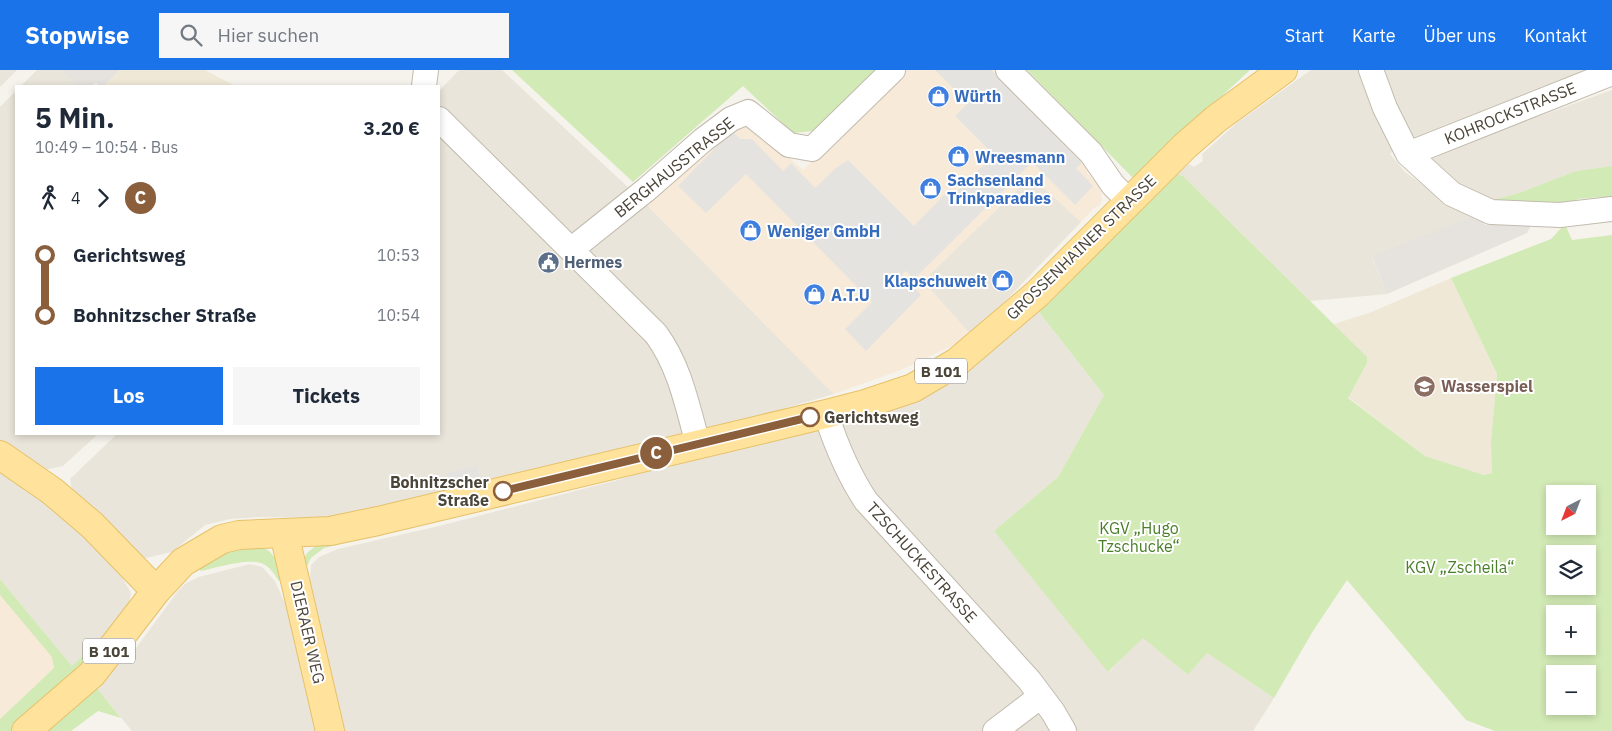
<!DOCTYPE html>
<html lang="de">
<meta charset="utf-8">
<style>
:root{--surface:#fff;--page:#f6f6f7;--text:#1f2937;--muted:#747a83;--accent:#1a73e8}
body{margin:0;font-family:"IBM Plex Sans",sans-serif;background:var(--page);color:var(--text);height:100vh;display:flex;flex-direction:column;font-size:19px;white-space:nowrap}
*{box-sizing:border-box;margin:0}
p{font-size:16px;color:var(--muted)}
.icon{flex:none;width:28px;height:28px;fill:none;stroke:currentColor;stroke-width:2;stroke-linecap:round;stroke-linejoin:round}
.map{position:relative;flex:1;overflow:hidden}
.panel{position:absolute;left:15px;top:15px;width:425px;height:350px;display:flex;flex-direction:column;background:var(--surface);border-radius:0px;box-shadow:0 2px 8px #0003}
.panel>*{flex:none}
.badge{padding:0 10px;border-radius:16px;font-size:18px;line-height:32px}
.needle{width:32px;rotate:222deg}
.tools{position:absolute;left:1546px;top:415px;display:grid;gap:10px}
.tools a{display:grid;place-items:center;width:50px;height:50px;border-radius:0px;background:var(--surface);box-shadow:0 2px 8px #0003;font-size:25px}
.map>.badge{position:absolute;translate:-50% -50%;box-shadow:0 0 0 2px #fff}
.legs{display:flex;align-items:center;gap:8px;height:55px;padding:0 20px;font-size:16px}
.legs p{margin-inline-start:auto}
.overview{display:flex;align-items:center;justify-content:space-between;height:85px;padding:0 20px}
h1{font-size:28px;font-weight:700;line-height:38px}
.action{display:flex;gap:10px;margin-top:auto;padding:10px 20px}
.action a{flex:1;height:58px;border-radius:0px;background:var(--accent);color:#fff;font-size:20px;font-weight:700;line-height:58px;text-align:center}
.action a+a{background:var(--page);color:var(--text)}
ul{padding:0 20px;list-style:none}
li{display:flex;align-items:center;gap:18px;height:60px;font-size:19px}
li i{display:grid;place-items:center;width:8px;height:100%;margin:0 6px;background:currentColor}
li i::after{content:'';width:12px;height:12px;margin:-6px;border:4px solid;border-radius:50%;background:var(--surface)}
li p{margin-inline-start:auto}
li:first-child i{background:linear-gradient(#0000 50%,currentColor 0)}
li:last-child i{background:linear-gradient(currentColor 50%,#0000 0)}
header{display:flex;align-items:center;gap:30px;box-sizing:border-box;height:70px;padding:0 25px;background:var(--accent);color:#fff}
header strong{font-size:24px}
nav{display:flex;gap:28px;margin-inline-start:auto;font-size:18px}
.search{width:350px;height:45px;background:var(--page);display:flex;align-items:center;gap:12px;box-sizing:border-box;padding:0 18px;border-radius:0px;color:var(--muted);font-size:19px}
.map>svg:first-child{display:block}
.residential{fill:#eae5da}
.commercial{fill:#f7ead8}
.industrial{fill:#e6e2dd}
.education{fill:#efe8d6}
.green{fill:#d2eab5;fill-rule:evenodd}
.parking{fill:#e5e3e0}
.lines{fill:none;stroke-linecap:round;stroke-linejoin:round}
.minor-casing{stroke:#c2bbae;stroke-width:26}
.major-casing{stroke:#e6c16a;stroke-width:30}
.minor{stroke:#fff;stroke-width:24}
.major{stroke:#ffe39c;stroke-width:28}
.line-1-casing{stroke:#fff;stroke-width:11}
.line-1{stroke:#8b5e3c;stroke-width:8}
.stop-1-dot{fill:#fff;stroke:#8b5e3c;stroke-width:2.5}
.labels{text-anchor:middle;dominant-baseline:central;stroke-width:4;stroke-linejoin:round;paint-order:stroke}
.shield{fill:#fff;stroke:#817c74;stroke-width:1}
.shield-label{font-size:15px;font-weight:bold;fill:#4b4439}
.shop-label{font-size:16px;font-weight:bold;fill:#366cbe;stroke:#fff;text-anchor:start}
.street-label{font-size:16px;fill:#4b4439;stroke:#fff}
.service-label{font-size:16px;font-weight:bold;fill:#4e5e75;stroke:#fff;text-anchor:start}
.education-label{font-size:16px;font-weight:bold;fill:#785e54;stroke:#fff;text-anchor:start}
.stop-label{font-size:16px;font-weight:bold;fill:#4b4439;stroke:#fff;text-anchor:start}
.park-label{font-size:16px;fill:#4a7f2a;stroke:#fff}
</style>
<header>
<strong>Stopwise</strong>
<div class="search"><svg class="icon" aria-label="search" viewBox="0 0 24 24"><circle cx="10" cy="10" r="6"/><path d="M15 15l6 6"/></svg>Hier suchen</div>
<nav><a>Start</a><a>Karte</a><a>Über uns</a><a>Kontakt</a></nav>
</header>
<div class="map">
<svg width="1612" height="661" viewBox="0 0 1612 661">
<rect width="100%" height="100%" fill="#f6f3ec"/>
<!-- residential -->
<path class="residential" d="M 0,0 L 17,0 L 0,17 Z
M 37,0 L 60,0 L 78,16 L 21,16 Z
M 459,0 L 502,0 L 645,133 L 834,324 L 721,357 L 441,425 L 323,448 L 261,447 L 230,449 L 205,455 L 172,482 L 142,489 L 72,420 L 70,409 L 117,364 L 439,364 L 439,21 Z
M 1311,0 L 1361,0 L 1394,80 L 1390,84 L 1405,102 L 1436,124 L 1479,144 L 1372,187 L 1387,224 L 1310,231 L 1183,106 L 1177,104 L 1189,94 L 1194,97 L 1203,91 L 1202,84 L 1237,53 Z
M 1377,0 L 1612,0 L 1420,70 L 1410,67 Z
M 1612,20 L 1612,96 L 1576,101 L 1519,123 L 1489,131 L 1445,110 L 1429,93 L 1432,85 Z
M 16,21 L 16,364 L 98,364 L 63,396 L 45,400 L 0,375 L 0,37 Z
M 1031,106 L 1081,152 L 972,266 L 923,211 Z
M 1039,242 L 1104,325 L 1058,407 L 994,461 L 1109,602 L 1143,567 L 1188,605 L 1207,583 L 1274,628 L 1253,661 L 345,661 L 310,511 L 311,495 L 319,487 L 338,479 L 439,456 L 618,410 L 968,296 Z
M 0,403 L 53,436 L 116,496 L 131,523 L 128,540 L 110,560 L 72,596 L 0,509 Z
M 250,494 L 262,497 L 275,511 L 289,542 L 317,661 L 132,661 L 96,617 L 119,590 L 125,593 L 178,521 L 186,513 L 199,507 Z"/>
<!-- commercial -->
<path class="commercial" d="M 906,0 L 998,0 L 1089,94 L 1087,103 L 1103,120 L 1101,125 L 1102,129 L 1100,135 L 1094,138 L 1081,152 L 1031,106 L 923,211 L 972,266 L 901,300 L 834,324 L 645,133 L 731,56 L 749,56 L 777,77 L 803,100 Z
M 0,525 L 53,587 L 54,598 L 0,649 Z"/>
<!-- industrial -->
<path class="industrial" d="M 60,0 L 120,0 L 104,16 L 99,16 L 96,13 L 92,16 L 78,16 Z
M 1479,144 L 1485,155 L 1499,150 L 1532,153 L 1527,163 L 1387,224 L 1372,186 Z"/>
<!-- education -->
<path class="education" d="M 120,0 L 205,0 L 235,16 L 104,16 Z
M 1451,208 L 1497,304 L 1491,372 L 1492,403 L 1484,405 L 1425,386 L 1348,327 L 1367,293 L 1334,254 L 1369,243 Z"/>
<!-- green -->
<path class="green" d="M 512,0 L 876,0 L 813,61 L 793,63 L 743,16 L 633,112 Z
M 1027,0 L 1250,0 L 1133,108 Z
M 1612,96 L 1612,131 L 1603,132 L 1601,127 L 1577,129 L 1577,134 L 1516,135 L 1489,131 L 1519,123 L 1576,101 Z
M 1177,104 L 1183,106 L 1367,287 L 1367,293 L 1348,328 L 1425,386 L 1484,405 L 1492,403 L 1491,372 L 1497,304 L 1451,208 L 1551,169 L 1565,154 L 1572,170 L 1612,165 L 1612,661 L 1495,661 L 1466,650 L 1347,510 L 1313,561 L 1274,628 L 1207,583 L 1188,605 L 1143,568 L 1108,602 L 994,461 L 1058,407 L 1104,325 L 1039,242 L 1078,199 ZM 1555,424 L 1588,424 L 1588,456 L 1555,456 ZM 1555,484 L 1588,484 L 1588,516 L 1555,516 ZM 1555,544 L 1588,544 L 1588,576 L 1555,576 ZM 1555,604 L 1588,604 L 1588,636 L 1555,636 Z
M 419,455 L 324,478 L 311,488 L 306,498 L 304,489 L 307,483 L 318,474 Z
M 259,476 C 274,480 279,495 285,508 L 279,511 C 275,505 270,497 263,494 C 248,487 217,498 201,501 L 197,498 L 223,481 Z
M 0,509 L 72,596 L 110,559 L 116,566 L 13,661 L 0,661 L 0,649 L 54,598 L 52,587 L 0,525 Z
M 96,617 L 121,648 L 98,641 L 71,661 L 45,661 Z"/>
<!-- parking -->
<path class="parking" d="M 935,0 L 991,0 L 1082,93 L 1076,98 L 1093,116 L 1075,135 L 1032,92 L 914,209 L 906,201 L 902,204 L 921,225 L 866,281 L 845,259 L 872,232 L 746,104 L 706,143 L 678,116 L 732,61 L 740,69 L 752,69 L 783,101 L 791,93 L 815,118 L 836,98 L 848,90 L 914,156 L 950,119 L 955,123 L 994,85 L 955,46 L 968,33 Z
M 477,396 L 480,411 L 450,417 L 447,403 Z"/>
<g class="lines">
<defs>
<path id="minor" d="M 1008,0 L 1091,83 L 1113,115 L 1129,131
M 1371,0 L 1385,38 L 1408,84 L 1452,124 L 1491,142 L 1560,145 L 1612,139
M 424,16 L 426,0
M 439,49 L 656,264 C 680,297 687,335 698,374
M 1408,84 L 1612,3
M 572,179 L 647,119 L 703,70 L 731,49 L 748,42 L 789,75 L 812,79 L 893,0
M 826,344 C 836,375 848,404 866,431 L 1029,610 L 1053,642 L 1064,661
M 995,661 L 1041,626"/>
<path id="major" d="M 0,385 L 52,421 L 92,455 L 156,521
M 284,463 L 330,661
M 26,661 L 92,604 L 156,521 L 183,492 L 222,469 L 239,465 L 330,461 L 378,451 L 826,344 L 865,334 L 913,318 L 957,292 L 1037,224 L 1185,76 L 1216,49 L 1283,0"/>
</defs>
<!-- minor casing -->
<use href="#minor" class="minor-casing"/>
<!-- major casing -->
<use href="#major" class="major-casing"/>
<!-- minor -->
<use href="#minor" class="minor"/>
<!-- major -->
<use href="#major" class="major"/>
</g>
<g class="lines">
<defs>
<path id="line-1" d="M 503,421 L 810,347"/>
</defs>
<!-- line-1 casing -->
<use href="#line-1" class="line-1-casing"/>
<!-- line-1 -->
<use href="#line-1" class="line-1"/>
</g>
<!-- icons -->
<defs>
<symbol id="shop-disc" viewBox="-11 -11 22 22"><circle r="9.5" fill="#3f7fe0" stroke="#fff"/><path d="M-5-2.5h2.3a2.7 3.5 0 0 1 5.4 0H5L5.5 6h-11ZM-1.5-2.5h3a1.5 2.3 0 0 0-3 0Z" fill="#fff"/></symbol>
<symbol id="civic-disc" viewBox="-11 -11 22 22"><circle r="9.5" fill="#5c6f8a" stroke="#fff"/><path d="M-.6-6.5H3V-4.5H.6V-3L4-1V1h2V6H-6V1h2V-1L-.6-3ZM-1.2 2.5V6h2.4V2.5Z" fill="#fff"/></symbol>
<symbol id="school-disc" viewBox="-11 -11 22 22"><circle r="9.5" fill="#8d6e63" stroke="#fff"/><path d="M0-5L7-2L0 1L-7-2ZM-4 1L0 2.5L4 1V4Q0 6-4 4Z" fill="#fff"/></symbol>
</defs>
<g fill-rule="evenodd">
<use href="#shop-disc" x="926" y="14" width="25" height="25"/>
<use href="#shop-disc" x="946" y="74" width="25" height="25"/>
<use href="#shop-disc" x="918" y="106" width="25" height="25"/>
<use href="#shop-disc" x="738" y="148" width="25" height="25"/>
<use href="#civic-disc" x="536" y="180" width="25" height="25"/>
<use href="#shop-disc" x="990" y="198" width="25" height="25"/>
<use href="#shop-disc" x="802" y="212" width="25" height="25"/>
<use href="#school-disc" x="1412" y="304" width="25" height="25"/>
</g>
<!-- markers -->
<g class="stop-1-dot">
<circle cx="810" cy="347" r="9"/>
<circle cx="503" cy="421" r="9"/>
</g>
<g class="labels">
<!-- shield labels -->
<g class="shield">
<rect x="915" y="288.5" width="52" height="25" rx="4"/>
<rect x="83" y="568.5" width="52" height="25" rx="4"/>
</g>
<g class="shield-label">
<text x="941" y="301">B 101</text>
<text x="109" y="581">B 101</text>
</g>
<!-- shop labels -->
<g class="shop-label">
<text x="954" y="26">Würth</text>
<text x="975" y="87">Wreesmann</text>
<text x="947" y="110">Sachsenland<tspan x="947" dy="18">Trinkparadies</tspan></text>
<text x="767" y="161">Weniger GmbH</text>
<text x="987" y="211" text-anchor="end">Klapschuweit</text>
<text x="831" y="225">A.T.U</text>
</g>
<!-- street labels -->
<g class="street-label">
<text transform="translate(1510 43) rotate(-22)">KOHROCKSTRASSE</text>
<text transform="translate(674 97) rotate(-39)">BERGHAUSSTRASSE</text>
<text transform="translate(1081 177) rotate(-44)">GROSSENHAINER STRASSE</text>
<text transform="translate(922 492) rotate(48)">TZSCHUCKESTRASSE</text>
<text transform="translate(308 562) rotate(77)">DIERAER WEG</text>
</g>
<!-- service labels -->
<g class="service-label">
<text x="564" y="192">Hermes</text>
</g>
<!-- education labels -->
<g class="education-label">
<text x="1441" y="316">Wasserspiel</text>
</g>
<!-- stop labels -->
<g class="stop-label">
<text x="824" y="347">Gerichtsweg</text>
<text x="489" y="412" text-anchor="end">Bohnitzscher<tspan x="489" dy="18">Straße</tspan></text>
</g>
<!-- park labels -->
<g class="park-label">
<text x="1139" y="458">KGV „Hugo<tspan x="1139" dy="18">Tzschucke“</tspan></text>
<text x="1460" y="497">KGV „Zscheila“</text>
</g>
</g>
</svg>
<div class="tools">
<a><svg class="needle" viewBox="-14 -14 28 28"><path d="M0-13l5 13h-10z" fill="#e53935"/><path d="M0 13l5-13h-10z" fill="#747a83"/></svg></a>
<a><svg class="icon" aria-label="layers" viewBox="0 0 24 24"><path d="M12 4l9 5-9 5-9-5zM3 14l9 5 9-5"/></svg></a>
<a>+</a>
<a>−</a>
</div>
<b class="badge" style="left:656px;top:383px;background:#8b5e3c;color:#fff">C</b>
<section class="panel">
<div class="overview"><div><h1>5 Min.</h1><p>10:49 – 10:54 · Bus</p></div><b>3.20 €</b></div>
<div class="legs"><svg class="icon" aria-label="walk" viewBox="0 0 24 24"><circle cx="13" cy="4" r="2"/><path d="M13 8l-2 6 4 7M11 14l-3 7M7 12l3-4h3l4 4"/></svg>4<svg class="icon" aria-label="forward" viewBox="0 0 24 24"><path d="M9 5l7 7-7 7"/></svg><b class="badge" style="background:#8b5e3c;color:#fff">C</b></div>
<ul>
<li><i style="color:#8b5e3c"></i><b>Gerichtsweg</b><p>10:53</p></li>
<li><i style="color:#8b5e3c"></i><b>Bohnitzscher Straße</b><p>10:54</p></li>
</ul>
<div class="action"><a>Los</a><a>Tickets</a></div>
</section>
</div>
